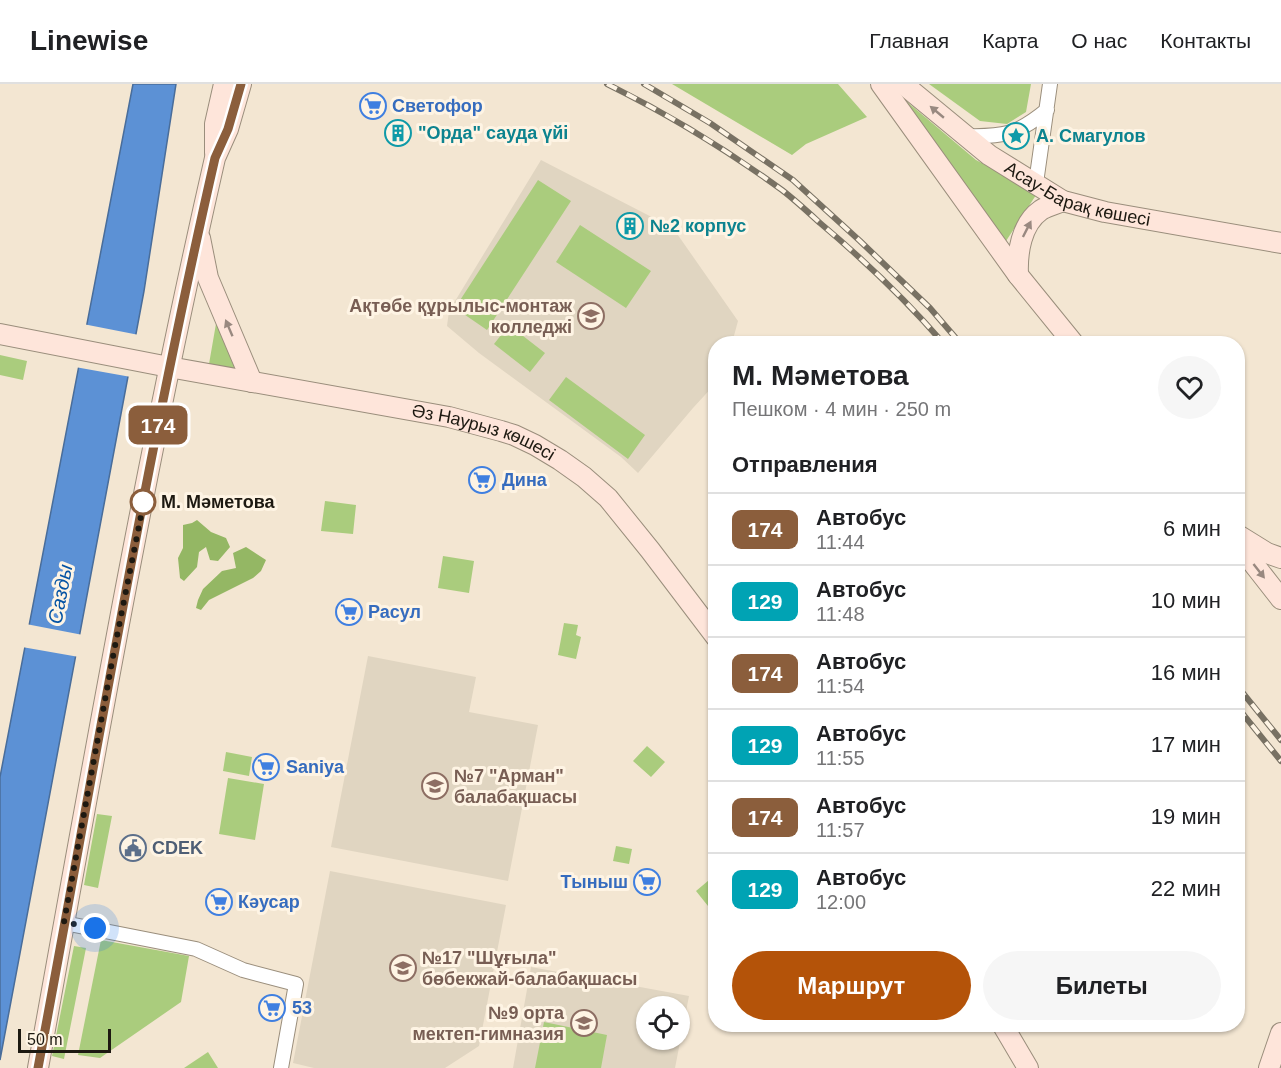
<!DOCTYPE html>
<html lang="ru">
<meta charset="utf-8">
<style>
:root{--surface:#fff;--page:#f6f6f6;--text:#202124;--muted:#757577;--line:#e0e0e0;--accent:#b45309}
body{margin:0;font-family:Arial,sans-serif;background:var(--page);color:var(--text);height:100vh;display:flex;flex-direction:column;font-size:22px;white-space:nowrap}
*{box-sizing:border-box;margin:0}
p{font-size:20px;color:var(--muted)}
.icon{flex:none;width:33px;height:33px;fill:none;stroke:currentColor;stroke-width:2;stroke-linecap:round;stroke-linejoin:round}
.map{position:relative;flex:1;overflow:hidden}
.details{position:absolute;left:708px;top:252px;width:537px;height:696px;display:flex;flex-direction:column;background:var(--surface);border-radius:24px;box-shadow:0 2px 4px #0004}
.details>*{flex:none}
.badge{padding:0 12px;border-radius:9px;font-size:21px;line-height:39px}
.fabs{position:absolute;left:636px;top:912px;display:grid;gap:12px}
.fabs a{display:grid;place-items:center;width:54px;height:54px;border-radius:50%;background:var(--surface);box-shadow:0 2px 4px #0004;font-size:30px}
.scale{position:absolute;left:18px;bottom:15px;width:93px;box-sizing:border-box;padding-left:6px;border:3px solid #1d1911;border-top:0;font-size:16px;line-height:21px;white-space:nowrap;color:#1d1911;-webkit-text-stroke:4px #fef4e4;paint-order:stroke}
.you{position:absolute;width:30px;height:30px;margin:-15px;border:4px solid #fff;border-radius:50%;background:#1a73e8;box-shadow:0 0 0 9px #1a73e833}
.map>.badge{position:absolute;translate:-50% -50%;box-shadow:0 0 0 3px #fff}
h2{padding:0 24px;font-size:22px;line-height:54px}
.round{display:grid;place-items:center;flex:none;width:63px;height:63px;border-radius:32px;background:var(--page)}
.summary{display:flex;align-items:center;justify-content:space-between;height:102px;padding:0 24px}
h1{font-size:28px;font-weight:800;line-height:45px}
.primary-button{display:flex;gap:12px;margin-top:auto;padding:12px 24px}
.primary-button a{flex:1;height:69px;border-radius:36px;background:var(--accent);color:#fff;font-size:24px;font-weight:800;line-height:69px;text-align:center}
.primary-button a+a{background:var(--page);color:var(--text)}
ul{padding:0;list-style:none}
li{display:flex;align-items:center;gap:18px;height:72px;padding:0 24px;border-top:2px solid var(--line)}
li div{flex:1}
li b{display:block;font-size:22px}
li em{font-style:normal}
li .badge{min-width:66px;font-weight:700;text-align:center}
header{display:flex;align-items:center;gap:36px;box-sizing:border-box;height:84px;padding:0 30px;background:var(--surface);border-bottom:2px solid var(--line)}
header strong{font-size:28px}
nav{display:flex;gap:33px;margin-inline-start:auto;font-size:21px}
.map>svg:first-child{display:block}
.education{fill:#e0d5c1;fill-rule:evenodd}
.green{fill:#aacc7d}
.forest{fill:#94b764}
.water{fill:#5c91d5;stroke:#496d9a;stroke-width:1.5}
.pier{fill:#f3e6d2}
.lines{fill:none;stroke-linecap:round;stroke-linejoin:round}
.street-casing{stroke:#9a8e7c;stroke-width:16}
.secondary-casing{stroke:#9a8e7c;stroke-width:22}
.street{stroke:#fff;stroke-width:14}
.secondary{stroke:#fee5da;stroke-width:20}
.rail-casing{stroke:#787163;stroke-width:6}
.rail{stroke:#fef4e4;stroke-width:4;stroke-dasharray:11;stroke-linecap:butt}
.oneway{fill:#998980}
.line-casing{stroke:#fff;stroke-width:14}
.line{stroke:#8b5e3c;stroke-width:9}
.walk{stroke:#1d1911;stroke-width:6;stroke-dasharray:0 10.8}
.stop-dot{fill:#fff;stroke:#8b5e3c;stroke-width:3}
.labels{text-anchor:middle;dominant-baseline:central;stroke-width:6;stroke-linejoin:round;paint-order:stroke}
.shop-label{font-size:18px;font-weight:bold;fill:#366cbe;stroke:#fef4e4;text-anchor:start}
.culture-label{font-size:18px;font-weight:bold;fill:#0d838f;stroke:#fef4e4;text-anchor:start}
.street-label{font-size:18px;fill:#1d1911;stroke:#fef4e4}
.education-label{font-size:18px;font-weight:bold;fill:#785e54;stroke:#fef4e4;text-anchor:end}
.stop-label{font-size:18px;font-weight:bold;fill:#1d1911;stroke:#fef4e4;text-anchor:start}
.service-label{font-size:18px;font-weight:bold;fill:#4e5e75;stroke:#fef4e4;text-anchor:start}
.water-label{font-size:20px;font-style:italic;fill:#0553a4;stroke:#fef4e4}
</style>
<header>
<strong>Linewise</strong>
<nav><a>Главная</a><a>Карта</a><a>О нас</a><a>Контакты</a></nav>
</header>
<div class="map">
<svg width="1281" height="984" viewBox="0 0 1281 984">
<rect width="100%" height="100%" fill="#f3e6d2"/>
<!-- education -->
<path class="education" d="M 541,76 L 673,144 L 738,237 L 732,259 L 716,260 L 715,300 L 693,324 L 638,389 L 621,373 L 479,269 L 447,242 L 449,227 Z
M 368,572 L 476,593 L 469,628 L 538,641 L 508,797 L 331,763 Z
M 330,787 L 506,821 L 479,962 L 445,984 L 314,984 L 293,979 Z
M 531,883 L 689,912 L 675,984 L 513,984 ZM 646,922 L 680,922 L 680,956 L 646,956 Z"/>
<!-- green -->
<path class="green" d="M 672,0 L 838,0 L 867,33 L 806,60 L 792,71 Z
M 929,0 L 1031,0 L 1026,28 L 1007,40 L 980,37 Z
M 887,1 L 976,76 L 1038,108 L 1006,157 Z
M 538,96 L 571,117 L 487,246 L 455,224 Z
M 580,141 L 651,187 L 626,224 L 556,178 Z
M 217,234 L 243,287 L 209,280 Z
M 509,241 L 545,269 L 530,288 L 494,260 Z
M 0,271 L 27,277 L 23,296 L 0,291 Z
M 566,293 L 645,351 L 628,375 L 549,316 Z
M 325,417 L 356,421 L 353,450 L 321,447 Z
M 443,472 L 474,477 L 469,509 L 438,504 Z
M 564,539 L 578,541 L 576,551 L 581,553 L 576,575 L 558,571 Z
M 647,662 L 665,678 L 651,693 L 633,677 Z
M 226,668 L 252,673 L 249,692 L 223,687 Z
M 228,694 L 264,700 L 255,756 L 219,750 Z
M 97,730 L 112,732 L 98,804 L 84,801 Z
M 616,762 L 632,765 L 629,780 L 613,777 Z
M 715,791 L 715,816 L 708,822 L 696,807 Z
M 101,856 L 189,872 L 181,918 L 100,974 L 78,971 Z
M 74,862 L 86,864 L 64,975 L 52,972 Z
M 544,938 L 607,951 L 601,984 L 535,984 Z
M 208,968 L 218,984 L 184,984 Z"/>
<!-- forest -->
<path class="forest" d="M 197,436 L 211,448 L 226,454 L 230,463 L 218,477 L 210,476 L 206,463 L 199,468 L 197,483 L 184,497 L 180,494 L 178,474 L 183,464 L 183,441 L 192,439 Z
M 246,463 L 266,476 L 261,487 L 253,494 L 209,516 L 201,526 L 196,524 L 198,516 L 203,505 L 222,487 L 236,484 L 233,469 Z"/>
<!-- water -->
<path class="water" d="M 133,0 L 176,0 L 144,207 L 0,976 L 0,693 Z"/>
<!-- pier -->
<path class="pier" d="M 83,240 L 139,251 L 131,293 L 75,283 Z
M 26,540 L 83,551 L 79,573 L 22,563 Z"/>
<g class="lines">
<defs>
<path id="street" d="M 965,52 C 1003,53 1017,51 1047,26
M 1036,99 L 1050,0
M 64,839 L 196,865 L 243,886 L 296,900 L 281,984"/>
<g id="secondary">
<path d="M 881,0 L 1018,191 L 1074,260"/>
<path id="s1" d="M 903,0 L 989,71 L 1063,117 L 1105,128 L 1281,159"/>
<path d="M 215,69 L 215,40 L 224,0"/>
<path d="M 200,154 L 208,194 L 252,298"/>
<path d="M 1018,191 C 1017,169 1021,140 1041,126 C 1047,122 1056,120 1063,117"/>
<path id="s2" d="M 0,250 L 169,283 L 449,333 L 501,347 L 514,351 L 535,361 L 560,376 L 584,393 L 608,414 L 650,466 L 716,553"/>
<path d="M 1238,451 L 1267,469 L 1281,474"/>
<path d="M 1238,460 L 1281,515"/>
<path d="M 1002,940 L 1028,984"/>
<path d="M 38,984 C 93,680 146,375 215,74 L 228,45 L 241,0"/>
<path d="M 1269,984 L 1281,949"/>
</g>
</defs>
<!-- street casing -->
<use href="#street" class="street-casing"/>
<!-- secondary casing -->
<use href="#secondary" class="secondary-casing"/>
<!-- street -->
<use href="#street" class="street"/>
<!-- secondary -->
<use href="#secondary" class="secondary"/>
<defs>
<path id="rail" d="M 607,0 C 668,30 727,66 782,106 C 795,116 808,128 820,139 C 864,176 906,216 944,260
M 644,0 L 710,39 L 793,96 L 860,157 L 930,224 L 961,260
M 1238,603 L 1281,656
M 1238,624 L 1281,677"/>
</defs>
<!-- rail casing -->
<use href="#rail" class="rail-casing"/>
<!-- rail -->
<use href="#rail" class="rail"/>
</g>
<!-- one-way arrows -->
<defs><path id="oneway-solid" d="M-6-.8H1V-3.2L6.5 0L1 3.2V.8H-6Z" transform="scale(1.5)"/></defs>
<g class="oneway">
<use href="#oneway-solid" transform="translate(937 28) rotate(-140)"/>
<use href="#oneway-solid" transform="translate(1027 145) rotate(-63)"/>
<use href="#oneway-solid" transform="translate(229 244) rotate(-113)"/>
<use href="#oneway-solid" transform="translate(1259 487) rotate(52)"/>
</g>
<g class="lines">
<defs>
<path id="line" d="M 38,984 C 95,680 146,375 215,74 L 228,45 L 241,0"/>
</defs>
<!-- line casing -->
<use href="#line" class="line-casing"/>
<!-- line -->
<use href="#line" class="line"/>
<!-- walk -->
<path class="walk" d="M 95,844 L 64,838 L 114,567 L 145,412 L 143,418"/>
</g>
<!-- icons -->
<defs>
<symbol id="supermarket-ring" viewBox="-11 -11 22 22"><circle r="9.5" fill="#fef4e4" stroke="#3f7fe0" stroke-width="1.5"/><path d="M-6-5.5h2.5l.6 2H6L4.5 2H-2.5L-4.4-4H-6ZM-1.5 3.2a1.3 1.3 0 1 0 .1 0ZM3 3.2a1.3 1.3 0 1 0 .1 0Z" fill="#3f7fe0"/></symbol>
<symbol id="building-ring" viewBox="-11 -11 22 22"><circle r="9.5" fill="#fef4e4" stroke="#0f9aa8" stroke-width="1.5"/><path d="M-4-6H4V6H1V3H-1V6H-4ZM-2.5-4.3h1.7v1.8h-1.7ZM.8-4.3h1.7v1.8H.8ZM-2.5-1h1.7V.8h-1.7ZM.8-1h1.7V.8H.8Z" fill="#0f9aa8"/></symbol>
<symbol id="sight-ring" viewBox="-11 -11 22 22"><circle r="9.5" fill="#fef4e4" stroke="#0f9aa8" stroke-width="1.5"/><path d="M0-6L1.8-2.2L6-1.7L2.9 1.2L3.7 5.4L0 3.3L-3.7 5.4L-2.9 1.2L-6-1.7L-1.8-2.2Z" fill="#0f9aa8"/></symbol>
<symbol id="university-ring" viewBox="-11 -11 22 22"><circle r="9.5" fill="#fef4e4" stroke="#8d6e63" stroke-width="1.5"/><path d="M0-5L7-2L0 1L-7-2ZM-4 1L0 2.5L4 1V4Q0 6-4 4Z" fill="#8d6e63"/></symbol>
<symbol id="school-ring" viewBox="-11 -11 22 22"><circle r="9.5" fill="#fef4e4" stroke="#8d6e63" stroke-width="1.5"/><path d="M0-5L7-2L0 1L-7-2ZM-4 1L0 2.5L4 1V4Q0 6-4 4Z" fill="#8d6e63"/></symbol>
<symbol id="civic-ring" viewBox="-11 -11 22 22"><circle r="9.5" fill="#fef4e4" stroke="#5c6f8a" stroke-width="1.5"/><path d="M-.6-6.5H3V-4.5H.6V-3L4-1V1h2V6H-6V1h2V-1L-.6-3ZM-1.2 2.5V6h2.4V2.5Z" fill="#5c6f8a"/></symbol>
</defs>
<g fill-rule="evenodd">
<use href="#supermarket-ring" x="358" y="7" width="30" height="30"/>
<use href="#building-ring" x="383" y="34" width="30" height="30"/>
<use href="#sight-ring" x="1001" y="37" width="30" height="30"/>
<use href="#building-ring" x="615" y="127" width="30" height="30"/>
<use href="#university-ring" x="576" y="217" width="30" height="30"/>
<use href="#supermarket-ring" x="467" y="381" width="30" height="30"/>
<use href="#supermarket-ring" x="334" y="513" width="30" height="30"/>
<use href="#supermarket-ring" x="251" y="668" width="30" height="30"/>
<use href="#school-ring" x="420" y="687" width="30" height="30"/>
<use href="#civic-ring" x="118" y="749" width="30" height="30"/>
<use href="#supermarket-ring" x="632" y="783" width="30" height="30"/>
<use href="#supermarket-ring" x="204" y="803" width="30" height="30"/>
<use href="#school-ring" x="388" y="869" width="30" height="30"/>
<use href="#supermarket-ring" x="257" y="909" width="30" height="30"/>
<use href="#school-ring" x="569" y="924" width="30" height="30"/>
</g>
<!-- markers -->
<circle class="stop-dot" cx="143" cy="418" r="12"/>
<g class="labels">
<!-- shop labels -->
<g class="shop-label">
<text x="392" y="22">Светофор</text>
<text x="502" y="396">Дина</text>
<text x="368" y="528">Расул</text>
<text x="286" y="683">Saniya</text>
<text x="628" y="798" text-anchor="end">Тыныш</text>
<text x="238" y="818">Кәусар</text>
<text x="292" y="924">53</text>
</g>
<!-- culture labels -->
<g class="culture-label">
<text x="418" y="49">"Орда" сауда үйі</text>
<text x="1036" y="52">А. Смагулов</text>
<text x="650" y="142">№2 корпус</text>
</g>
<!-- street labels -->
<g class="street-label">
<text stroke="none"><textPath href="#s1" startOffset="210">Асау-Барақ көшесі</textPath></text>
<text stroke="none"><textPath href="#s2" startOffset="494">Әз Наурыз көшесі</textPath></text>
</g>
<!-- education labels -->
<g class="education-label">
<text x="572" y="222">Ақтөбе құрылыс-монтаж<tspan x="572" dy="21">колледжі</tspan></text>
<text x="454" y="692" text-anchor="start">№7 "Арман"<tspan x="454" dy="21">балабақшасы</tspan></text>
<text x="422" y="874" text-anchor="start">№17 "Шұғыла"<tspan x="422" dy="21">бөбекжай-балабақшасы</tspan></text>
<text x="564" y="929">№9 орта<tspan x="564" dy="21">мектеп-гимназия</tspan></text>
</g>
<!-- stop labels -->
<g class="stop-label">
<text x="161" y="418">М. Мәметова</text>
</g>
<!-- service labels -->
<g class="service-label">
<text x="152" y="764">CDEK</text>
</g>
<!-- water labels -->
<g class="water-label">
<text transform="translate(60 510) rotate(-79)">Сазды</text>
</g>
</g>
</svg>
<div class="fabs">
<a><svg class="icon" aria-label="locate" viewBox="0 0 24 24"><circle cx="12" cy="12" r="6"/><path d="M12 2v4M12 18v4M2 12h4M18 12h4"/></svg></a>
</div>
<div class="scale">50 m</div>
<div class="you" style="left:95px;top:844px"></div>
<b class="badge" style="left:158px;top:341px;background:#8b5e3c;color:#fff">174</b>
<section class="details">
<div class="summary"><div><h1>М. Мәметова</h1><p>Пешком · 4 мин · 250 m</p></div><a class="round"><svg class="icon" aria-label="heart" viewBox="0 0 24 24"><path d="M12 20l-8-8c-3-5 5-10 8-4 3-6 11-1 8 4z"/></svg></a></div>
<h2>Отправления</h2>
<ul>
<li><span class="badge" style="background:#8b5e3c;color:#fff">174</span><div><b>Автобус</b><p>11:44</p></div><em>6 мин</em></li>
<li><span class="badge" style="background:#00a3b4;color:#fff">129</span><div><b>Автобус</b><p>11:48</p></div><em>10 мин</em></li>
<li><span class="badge" style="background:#8b5e3c;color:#fff">174</span><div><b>Автобус</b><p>11:54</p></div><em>16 мин</em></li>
<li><span class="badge" style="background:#00a3b4;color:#fff">129</span><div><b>Автобус</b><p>11:55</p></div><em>17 мин</em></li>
<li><span class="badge" style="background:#8b5e3c;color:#fff">174</span><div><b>Автобус</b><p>11:57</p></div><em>19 мин</em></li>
<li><span class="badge" style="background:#00a3b4;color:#fff">129</span><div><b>Автобус</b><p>12:00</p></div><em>22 мин</em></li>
</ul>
<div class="primary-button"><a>Маршрут</a><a>Билеты</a></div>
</section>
</div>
